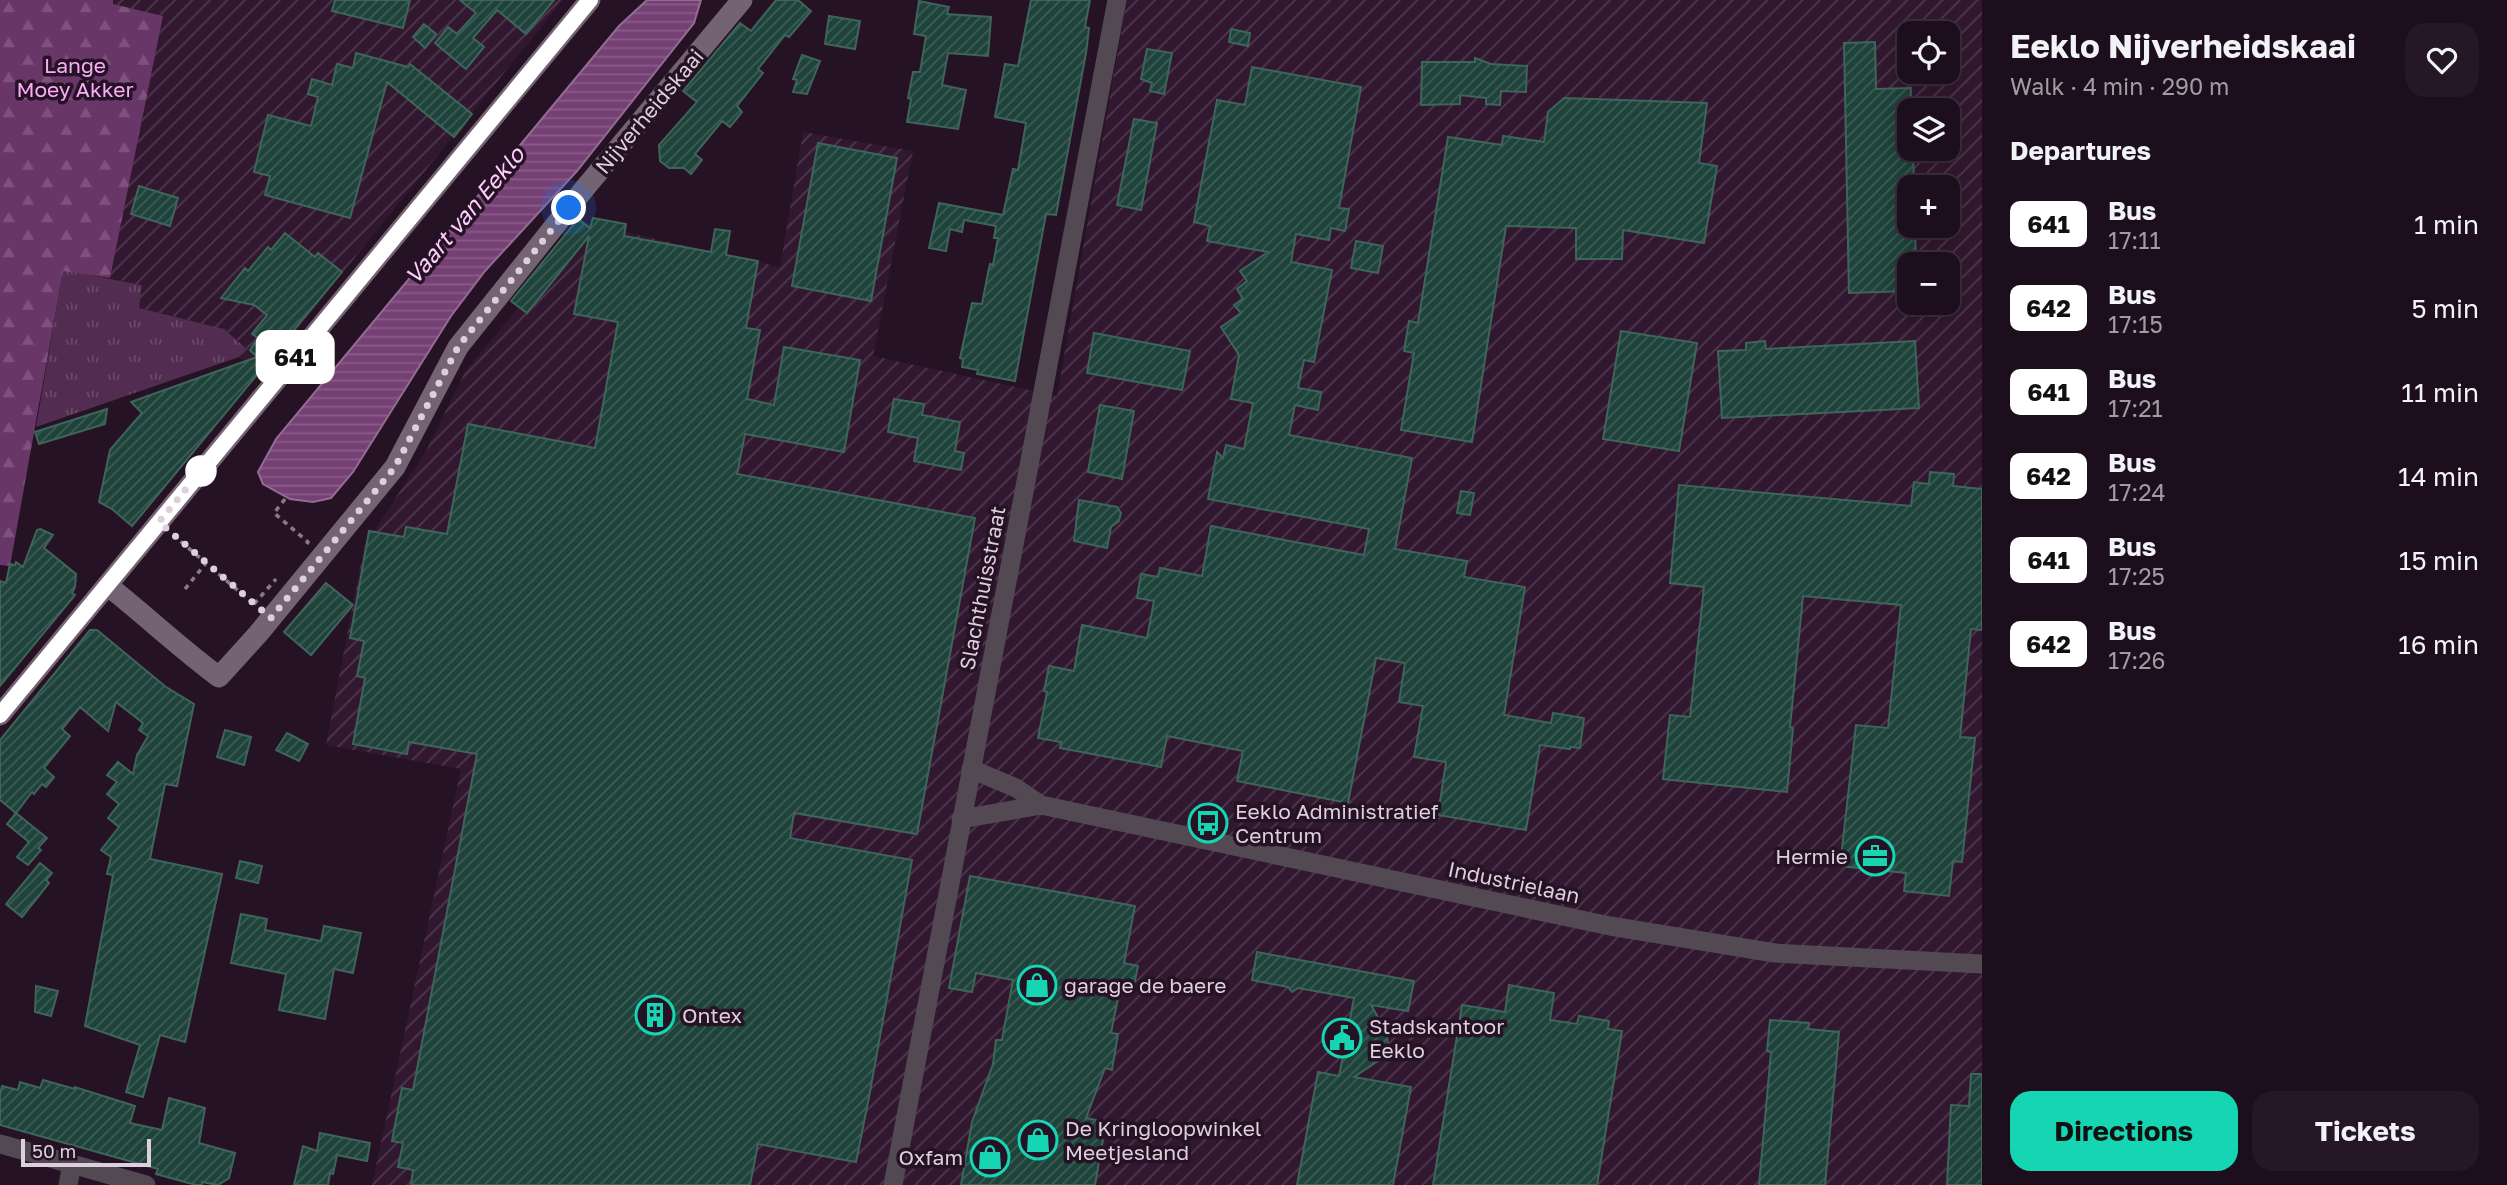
<!DOCTYPE html>
<meta charset="utf-8">
<style>
:root{--surface:#1c0e1c;--page:#251725;--text:#f1f3f6;--muted:#a09ca3;--line:#3a2e3b;--accent:#16d5b3}
body{margin:0;font-family:"Golos Text",sans-serif;background:var(--page);color:var(--text);height:100vh;display:flex;flex-direction:column;font-size:26px;white-space:nowrap}
*{box-sizing:border-box;margin:0}
p{font-size:23px;color:var(--muted)}
.icon{flex:none;width:38px;height:38px;fill:none;stroke:currentColor;stroke-width:2;stroke-linecap:round;stroke-linejoin:round}
.map{position:relative;flex:1;overflow:hidden}
.details{display:flex;flex-direction:column;background:var(--surface);width:525px}
.details>*{flex:none}
.badge{padding:0 14px;border-radius:10px;font-size:24px;line-height:46px}
.buttons{position:absolute;left:1897px;top:21px;display:grid;gap:14px}
.buttons a{display:grid;place-items:center;width:63px;height:63px;border-radius:14px;background:var(--surface);box-shadow:0 4px 18px #0003,0 0 0 2px var(--line);font-size:35px}
.scale{position:absolute;left:21px;bottom:18px;width:130px;box-sizing:border-box;padding-left:7px;border:4px solid #ddcfdc;border-top:0;font-size:19px;line-height:24px;white-space:nowrap;color:#ddcfdc;-webkit-text-stroke:5px #261225;paint-order:stroke}
.you{position:absolute;width:35px;height:35px;margin:-18px;border:5px solid #fff;border-radius:50%;background:#1a73e8;box-shadow:0 0 0 10px #1a73e833}
.map>.badge{position:absolute;translate:-50% -50%;box-shadow:0 0 0 4px #fff}
h2{padding:0 28px;font-size:26px;line-height:63px}
.round{display:grid;place-items:center;flex:none;width:74px;height:74px;border-radius:21px;background:var(--page)}
.summary{display:flex;align-items:center;justify-content:space-between;height:119px;padding:0 28px}
h1{font-size:33px;font-weight:700;line-height:52px}
.primary-button{display:flex;gap:14px;margin-top:auto;padding:14px 28px}
.primary-button a{flex:1;height:80px;border-radius:21px;background:var(--accent);color:#111;font-size:28px;font-weight:700;line-height:80px;text-align:center}
.primary-button a+a{background:var(--page);color:var(--text)}
ul{padding:0;list-style:none}
li{display:flex;align-items:center;gap:21px;height:84px;padding:0 28px}
li div{flex:1}
li b{display:block;font-size:26px}
li em{font-style:normal}
li .badge{min-width:77px;font-weight:700;text-align:center}
main{display:flex;flex:1;min-height:0}
.map>svg:first-child{display:block}
.industrial{fill:url(#industrial-furrows);fill-rule:evenodd}
.grass{fill:url(#grass-tufts)}
.forest{fill:url(#forest-firs)}
.water{fill:url(#water-rules);stroke:#946c93;stroke-width:2}
.building{fill:url(#building-hatch);stroke:#3f645a;stroke-width:2}
.lines{fill:none;stroke-linecap:round;stroke-linejoin:round}
.path{stroke:#8a7989;stroke-width:3.5;stroke-dasharray:5 5;stroke-linecap:butt}
.street{stroke:#534953;stroke-width:19}
.secondary{stroke:#746373;stroke-width:21}
.line-casing{stroke:#fff;stroke-width:16}
.line{stroke:#fff;stroke-width:10}
.walk{stroke:#ddcfdc;stroke-width:7;stroke-dasharray:0 12.6}
.stop-dot{fill:#fff;stroke:#fff;stroke-width:3.5}
.labels{text-anchor:middle;dominant-baseline:central;stroke-width:7;stroke-linejoin:round;paint-order:stroke}
.park-label{font-size:21px;fill:#faacf7;stroke:#261225}
.street-label{font-size:21px;fill:#ddcfdc;stroke:#261225}
.poi-label{font-size:21px;fill:#ddcfdc;stroke:#261225;text-anchor:start}
.water-label{font-size:23px;font-style:italic;fill:#fdcefb;stroke:#261225}
</style>
<main>
<div class="map">
<svg width="1982" height="1185" viewBox="0 0 1982 1185">
<defs>
<pattern id="industrial-furrows" width="10" height="10" patternUnits="userSpaceOnUse" patternTransform="scale(1.75)"><rect width="10" height="10" fill="#311830"/><path d="M-1 1l2-2M0 10L10 0M9 11l2-2" fill="none" stroke="#4e394d"/></pattern>
<pattern id="grass-tufts" width="24" height="20" patternUnits="userSpaceOnUse" patternTransform="scale(1.75)"><rect width="24" height="20" fill="#522c51"/><path d="M3 7l-1-3M5 7V3M7 7l1-3M15 17l-1-3M17 17v-4M19 17l1-3" fill="none" stroke="#6a4a69"/></pattern>
<pattern id="forest-firs" width="22" height="20" patternUnits="userSpaceOnUse" patternTransform="scale(1.75)"><rect width="22" height="20" fill="#693668"/><path d="M5 1l3.5 6h-7zM16 11l3.5 6h-7z" fill="#7e527d"/></pattern>
<pattern id="water-rules" width="6" height="5" patternUnits="userSpaceOnUse" patternTransform="scale(1.75)"><rect width="6" height="5" fill="#754174"/><path d="M0 2.5h6" fill="none" stroke="#885b87"/></pattern>
<pattern id="building-hatch" width="6" height="6" patternUnits="userSpaceOnUse" patternTransform="scale(1.75)"><rect width="6" height="6" fill="#1e433a"/><path d="M-1 1l2-2M0 6l6-6M5 7l2-2" fill="none" stroke="#3e5d56"/></pattern>
</defs>
<rect width="100%" height="100%" fill="#261225"/>
<!-- industrial -->
<path class="industrial" d="M 113,0 L 563,0 L 261,374 L 239,357 L 247,348 L 224,329 L 138,308 L 142,285 L 110,278 L 163,16 L 112,4 Z
M 1127,0 L 1982,0 L 1982,1185 L 372,1185 L 461,769 L 326,745 L 364,547 L 426,451 L 466,370 L 589,224 L 780,267 L 803,132 L 913,151 L 873,356 L 1057,396 ZM 1909,33 L 1948,33 L 1948,72 L 1909,72 ZM 1909,110 L 1948,110 L 1948,149 L 1909,149 ZM 1909,187 L 1948,187 L 1948,226 L 1909,226 ZM 1909,264 L 1948,264 L 1948,303 L 1909,303 Z"/>
<!-- grass -->
<path class="grass" d="M 63,270 L 142,285 L 139,308 L 224,329 L 247,349 L 239,357 L 36,427 Z"/>
<!-- forest -->
<path class="forest" d="M 0,0 L 113,0 L 113,4 L 163,16 L 110,278 L 63,271 L 10,566 L 0,565 Z"/>
<!-- water -->
<path class="water" d="M 647,0 L 701,0 L 694,23 L 577,171 L 485,271 L 451,316 L 353,472 L 331,498 L 313,502 L 290,499 L 263,484 L 258,472 L 276,439 L 619,26 Z"/>
<!-- building -->
<path class="building" d="M 335,0 L 410,0 L 403,28 L 332,11 Z
M 460,0 L 554,0 L 526,34 L 497,10 L 473,38 L 484,47 L 466,69 L 435,43 L 448,27 L 457,34 L 476,13 Z
M 776,0 L 798,0 L 811,11 L 789,37 L 785,35 L 758,69 L 763,73 L 737,106 L 742,112 L 730,127 L 722,121 L 695,154 L 702,160 L 691,174 L 684,168 L 669,168 L 660,161 L 659,145 L 697,102 L 683,91 L 740,23 L 751,31 Z
M 1031,0 L 1090,0 L 1085,27 L 1089,28 L 1086,53 L 1056,215 L 1046,214 L 1015,381 L 977,374 L 978,370 L 962,367 L 963,359 L 960,358 L 972,303 L 982,304 L 988,273 L 990,264 L 993,265 L 998,238 L 994,238 L 996,226 L 964,220 L 962,232 L 950,229 L 946,251 L 929,248 L 939,203 L 1003,215 L 1013,169 L 1018,170 L 1026,123 L 995,117 L 1005,64 L 1018,66 Z
M 919,1 L 949,7 L 947,14 L 991,17 L 988,56 L 948,53 L 942,85 L 966,90 L 958,129 L 907,122 L 911,99 L 908,98 L 913,72 L 920,72 L 926,36 L 914,34 Z
M 829,16 L 860,21 L 855,49 L 825,44 Z
M 424,24 L 436,34 L 425,48 L 413,37 Z
M 1231,29 L 1250,33 L 1248,46 L 1229,42 Z
M 1875,42 L 1876,89 L 1911,88 L 1909,149 L 1913,149 L 1914,187 L 1909,187 L 1909,226 L 1915,226 L 1916,264 L 1909,264 L 1909,291 L 1849,293 L 1844,43 Z
M 1147,49 L 1172,53 L 1164,94 L 1150,91 L 1152,83 L 1141,79 Z
M 356,53 L 408,67 L 410,64 L 472,114 L 454,137 L 387,82 L 350,218 L 265,195 L 270,176 L 254,172 L 268,115 L 311,126 L 318,97 L 308,94 L 312,79 L 332,85 L 337,64 L 353,68 Z
M 802,55 L 820,61 L 807,94 L 793,92 L 797,80 L 793,79 Z
M 1475,58 L 1491,64 L 1527,66 L 1526,92 L 1501,91 L 1500,105 L 1486,104 L 1486,98 L 1460,95 L 1460,104 L 1421,105 L 1422,62 L 1475,62 Z
M 1252,67 L 1361,87 L 1339,208 L 1349,209 L 1345,231 L 1331,228 L 1329,240 L 1296,234 L 1291,262 L 1332,270 L 1314,362 L 1304,360 L 1298,388 L 1321,392 L 1318,410 L 1295,405 L 1289,435 L 1412,458 L 1395,549 L 1467,561 L 1464,577 L 1525,587 L 1504,715 L 1551,723 L 1553,713 L 1584,718 L 1580,748 L 1570,747 L 1570,749 L 1540,745 L 1526,830 L 1438,815 L 1446,762 L 1414,757 L 1423,706 L 1399,702 L 1405,663 L 1376,658 L 1348,803 L 1237,781 L 1243,751 L 1167,736 L 1161,767 L 1060,748 L 1061,742 L 1038,738 L 1047,692 L 1044,691 L 1049,666 L 1074,671 L 1082,625 L 1147,638 L 1154,601 L 1137,598 L 1141,574 L 1158,577 L 1160,568 L 1202,576 L 1211,526 L 1364,555 L 1369,529 L 1208,499 L 1217,452 L 1223,458 L 1226,445 L 1244,449 L 1253,403 L 1231,399 L 1239,355 L 1221,327 L 1241,313 L 1234,305 L 1243,299 L 1237,289 L 1247,281 L 1240,271 L 1268,252 L 1207,241 L 1210,226 L 1194,222 L 1217,100 L 1245,105 Z
M 1564,98 L 1707,103 L 1699,163 L 1717,166 L 1704,243 L 1623,230 L 1622,259 L 1576,259 L 1576,228 L 1506,226 L 1472,442 L 1401,430 L 1414,353 L 1404,351 L 1409,321 L 1418,323 L 1448,137 L 1502,145 L 1503,136 L 1544,142 L 1548,112 Z
M 1134,119 L 1157,123 L 1141,210 L 1117,205 Z
M 818,143 L 897,158 L 871,301 L 792,286 Z
M 139,186 L 178,198 L 170,226 L 131,214 Z
M 593,218 L 626,224 L 624,236 L 711,252 L 715,229 L 730,231 L 726,255 L 758,261 L 746,328 L 760,330 L 747,399 L 774,405 L 784,347 L 860,360 L 844,452 L 745,434 L 737,474 L 975,518 L 917,834 L 794,813 L 790,838 L 912,860 L 869,1097 L 856,1162 L 758,1144 L 750,1185 L 411,1185 L 413,1170 L 398,1167 L 403,1143 L 392,1141 L 402,1088 L 413,1090 L 477,754 L 409,742 L 407,754 L 353,744 L 365,678 L 357,676 L 364,641 L 350,638 L 369,531 L 404,537 L 406,527 L 447,534 L 468,424 L 595,448 L 618,322 L 574,314 L 589,236 L 527,313 L 511,301 L 578,219 L 590,228 Z
M 285,233 L 315,257 L 318,253 L 342,272 L 132,526 L 112,509 L 99,502 L 110,450 L 142,413 L 131,402 L 257,357 L 250,350 L 258,338 L 252,334 L 267,315 L 254,305 L 221,298 L 245,268 L 248,271 L 268,247 L 271,250 Z
M 1356,241 L 1383,246 L 1378,273 L 1351,268 Z
M 1621,331 L 1697,343 L 1679,451 L 1603,439 Z
M 1094,333 L 1190,351 L 1182,390 L 1087,373 Z
M 1765,341 L 1766,349 L 1915,341 L 1919,408 L 1722,418 L 1718,351 L 1746,350 L 1746,343 Z
M 894,399 L 924,404 L 922,415 L 960,422 L 955,451 L 964,453 L 961,470 L 914,461 L 918,438 L 888,432 Z
M 1100,405 L 1134,411 L 1122,479 L 1088,472 Z
M 107,409 L 105,424 L 39,444 L 35,432 Z
M 1930,472 L 1954,474 L 1953,486 L 1982,489 L 1982,630 L 1971,629 L 1960,737 L 1975,738 L 1962,862 L 1953,861 L 1949,896 L 1904,891 L 1906,873 L 1840,866 L 1856,725 L 1888,728 L 1901,605 L 1803,596 L 1790,727 L 1793,728 L 1787,792 L 1663,779 L 1670,715 L 1690,717 L 1704,587 L 1670,583 L 1679,485 L 1911,506 L 1914,482 L 1929,484 Z
M 1461,491 L 1474,493 L 1470,515 L 1457,513 Z
M 1079,500 L 1117,507 L 1121,513 L 1119,521 L 1111,527 L 1107,548 L 1074,541 Z
M 40,529 L 53,535 L 44,548 L 76,574 L 75,587 L 72,593 L 75,595 L 0,686 L 0,581 L 6,583 L 10,564 L 15,565 L 16,562 L 23,567 L 37,530 Z
M 326,583 L 353,605 L 311,655 L 284,632 Z
M 90,630 L 97,630 L 166,687 L 194,704 L 177,786 L 165,784 L 150,859 L 222,874 L 185,1042 L 160,1035 L 143,1097 L 126,1092 L 140,1045 L 85,1026 L 113,875 L 107,874 L 111,857 L 101,850 L 119,827 L 108,818 L 119,804 L 107,794 L 117,782 L 107,775 L 118,762 L 133,774 L 137,755 L 148,736 L 139,730 L 143,723 L 116,702 L 108,731 L 80,707 L 62,729 L 70,736 L 44,768 L 54,777 L 46,787 L 42,784 L 34,794 L 32,792 L 16,813 L 0,800 L 0,740 Z
M 225,730 L 251,737 L 244,765 L 217,757 Z
M 287,733 L 308,744 L 299,761 L 276,750 Z
M 16,813 L 47,838 L 38,848 L 41,850 L 28,865 L 17,857 L 29,842 L 7,824 Z
M 240,861 L 262,866 L 258,883 L 236,878 Z
M 40,863 L 52,873 L 46,880 L 49,883 L 22,917 L 6,904 Z
M 970,876 L 1135,906 L 1124,963 L 1138,966 L 1134,985 L 1126,984 L 1124,994 L 1119,993 L 1111,1033 L 1118,1034 L 1112,1070 L 1105,1068 L 1086,1118 L 1106,1122 L 1095,1185 L 961,1185 L 972,1122 L 993,1064 L 996,1040 L 1002,1040 L 1013,980 L 976,973 L 972,992 L 949,988 Z
M 241,914 L 267,919 L 265,930 L 321,941 L 324,926 L 361,933 L 353,973 L 334,969 L 325,1019 L 279,1010 L 286,974 L 231,963 Z
M 1257,952 L 1414,981 L 1408,1011 L 1371,1005 L 1387,1033 L 1388,1048 L 1381,1059 L 1354,1077 L 1411,1087 L 1393,1185 L 1297,1185 L 1318,1072 L 1339,1076 L 1345,1046 L 1341,1039 L 1342,1034 L 1348,1030 L 1354,998 L 1298,988 L 1292,992 L 1288,987 L 1252,980 Z
M 1509,985 L 1554,993 L 1550,1020 L 1577,1024 L 1579,1016 L 1609,1021 L 1608,1029 L 1622,1031 L 1597,1185 L 1433,1185 L 1462,1005 L 1505,1012 Z
M 36,986 L 58,991 L 51,1016 L 35,1012 Z
M 1770,1020 L 1809,1023 L 1808,1029 L 1839,1032 L 1825,1185 L 1759,1185 L 1771,1052 L 1767,1051 Z
M 1971,1074 L 1982,1074 L 1982,1185 L 1947,1185 L 1951,1105 L 1969,1106 Z
M 43,1080 L 75,1089 L 75,1087 L 135,1106 L 130,1123 L 162,1130 L 169,1098 L 205,1108 L 199,1143 L 235,1153 L 229,1178 L 218,1185 L 202,1182 L 202,1185 L 196,1185 L 156,1174 L 158,1169 L 0,1125 L 0,1094 L 2,1086 L 18,1090 L 20,1082 L 40,1088 Z
M 320,1133 L 370,1143 L 367,1161 L 337,1155 L 333,1174 L 330,1173 L 328,1185 L 294,1185 L 303,1146 L 317,1151 Z"/>
<g class="lines">
<!-- path -->
<path class="path" d="M 285,499 L 274,513 L 308,542 L 306,545
M 173,535 L 206,563
M 185,589 L 206,563 L 256,606
M 254,604 L 276,579"/>
<!-- street -->
<path class="street" d="M 971,769 L 1016,788 L 1041,805
M 961,819 L 1041,805 L 1610,926 L 1775,953 L 1982,964
M 0,1144 L 146,1185
M 68,1185 L 72,1164
M 893,1185 L 1117,0"/>
<!-- secondary -->
<path class="secondary" d="M 107,585 C 145,615 180,648 219,677 L 258,634 L 395,467 L 458,347 L 585,188 L 742,0
M 0,715 L 590,0"/>
</g>
<g class="lines">
<defs>
<path id="line" d="M 0,715 L 590,0"/>
</defs>
<!-- line casing -->
<use href="#line" class="line-casing"/>
<!-- line -->
<use href="#line" class="line"/>
<!-- walk -->
<path class="walk" d="M 201,471 L 209,461 L 159,522 L 271,618 L 395,467 L 458,347 L 569,208"/>
</g>
<!-- icons -->
<defs>
<symbol id="bus-ring" viewBox="-11 -11 22 22"><circle r="9.5" fill="#261225" stroke="#16d5b3" stroke-width="1.5"/><path d="M-5-6H5V4H4V6H2V4H-2V6H-4V4H-5ZM-3.5-4V0h7V-4ZM-3.5 1.2v1.5H-2V1.2ZM2 1.2v1.5H3.5V1.2Z" fill="#16d5b3"/></symbol>
<symbol id="office-ring" viewBox="-11 -11 22 22"><circle r="9.5" fill="#261225" stroke="#16d5b3" stroke-width="1.5"/><path d="M-6-3h4V-5.5h4V-3h4V5H-6ZM-1-4.5V-3h2v-1.5ZM-6 0V1H6V0Z" fill="#16d5b3"/></symbol>
<symbol id="shop-ring" viewBox="-11 -11 22 22"><circle r="9.5" fill="#261225" stroke="#16d5b3" stroke-width="1.5"/><path d="M-5-2.5h2.3a2.7 3.5 0 0 1 5.4 0H5L5.5 6h-11ZM-1.5-2.5h3a1.5 2.3 0 0 0-3 0Z" fill="#16d5b3"/></symbol>
<symbol id="building-ring" viewBox="-11 -11 22 22"><circle r="9.5" fill="#261225" stroke="#16d5b3" stroke-width="1.5"/><path d="M-4-6H4V6H1V3H-1V6H-4ZM-2.5-4.3h1.7v1.8h-1.7ZM.8-4.3h1.7v1.8H.8ZM-2.5-1h1.7V.8h-1.7ZM.8-1h1.7V.8H.8Z" fill="#16d5b3"/></symbol>
<symbol id="civic-ring" viewBox="-11 -11 22 22"><circle r="9.5" fill="#261225" stroke="#16d5b3" stroke-width="1.5"/><path d="M-.6-6.5H3V-4.5H.6V-3L4-1V1h2V6H-6V1h2V-1L-.6-3ZM-1.2 2.5V6h2.4V2.5Z" fill="#16d5b3"/></symbol>
</defs>
<g fill-rule="evenodd">
<use href="#bus-ring" x="1186" y="801" width="44" height="44"/>
<use href="#office-ring" x="1853" y="834" width="44" height="44"/>
<use href="#shop-ring" x="1015" y="963" width="44" height="44"/>
<use href="#building-ring" x="633" y="993" width="44" height="44"/>
<use href="#civic-ring" x="1320" y="1016" width="44" height="44"/>
<use href="#shop-ring" x="1016" y="1118" width="44" height="44"/>
<use href="#shop-ring" x="968" y="1135" width="44" height="44"/>
</g>
<!-- markers -->
<circle class="stop-dot" cx="201" cy="471" r="14"/>
<g class="labels">
<!-- park labels -->
<g class="park-label">
<text x="75" y="65">Lange<tspan x="75" dy="24">Moey Akker</tspan></text>
</g>
<!-- street labels -->
<g class="street-label">
<text transform="translate(649 111) rotate(-50)">Nijverheidskaai</text>
<text transform="translate(982 588) rotate(-79)">Slachthuisstraat</text>
<text transform="translate(1514 882) rotate(12)">Industrielaan</text>
</g>
<!-- poi labels -->
<g class="poi-label">
<text x="1235" y="811">Eeklo Administratief<tspan x="1235" dy="24">Centrum</tspan></text>
<text x="1848" y="856" text-anchor="end">Hermie</text>
<text x="1064" y="985">garage de baere</text>
<text x="682" y="1015">Ontex</text>
<text x="1369" y="1026">Stadskantoor<tspan x="1369" dy="24">Eeklo</tspan></text>
<text x="1065" y="1128">De Kringloopwinkel<tspan x="1065" dy="24">Meetjesland</tspan></text>
<text x="963" y="1157" text-anchor="end">Oxfam</text>
</g>
<!-- water labels -->
<g class="water-label">
<text transform="translate(464 215) rotate(-50)">Vaart van Eeklo</text>
</g>
</g>
</svg>
<div class="buttons">
<a><svg class="icon" aria-label="locate" viewBox="0 0 24 24"><circle cx="12" cy="12" r="6"/><path d="M12 2v4M12 18v4M2 12h4M18 12h4"/></svg></a>
<a><svg class="icon" aria-label="layers" viewBox="0 0 24 24"><path d="M12 4l9 5-9 5-9-5zM3 14l9 5 9-5"/></svg></a>
<a>+</a>
<a>−</a>
</div>
<div class="scale">50 m</div>
<div class="you" style="left:569px;top:208px"></div>
<b class="badge" style="left:295px;top:357px;background:#fff;color:#111">641</b>
</div>
<section class="details">
<div class="summary"><div><h1>Eeklo Nijverheidskaai</h1><p>Walk · 4 min · 290 m</p></div><a class="round"><svg class="icon" aria-label="heart" viewBox="0 0 24 24"><path d="M12 20l-8-8c-3-5 5-10 8-4 3-6 11-1 8 4z"/></svg></a></div>
<h2>Departures</h2>
<ul>
<li><span class="badge" style="background:#fff;color:#111">641</span><div><b>Bus</b><p>17:11</p></div><em>1 min</em></li>
<li><span class="badge" style="background:#fff;color:#111">642</span><div><b>Bus</b><p>17:15</p></div><em>5 min</em></li>
<li><span class="badge" style="background:#fff;color:#111">641</span><div><b>Bus</b><p>17:21</p></div><em>11 min</em></li>
<li><span class="badge" style="background:#fff;color:#111">642</span><div><b>Bus</b><p>17:24</p></div><em>14 min</em></li>
<li><span class="badge" style="background:#fff;color:#111">641</span><div><b>Bus</b><p>17:25</p></div><em>15 min</em></li>
<li><span class="badge" style="background:#fff;color:#111">642</span><div><b>Bus</b><p>17:26</p></div><em>16 min</em></li>
</ul>
<div class="primary-button"><a>Directions</a><a>Tickets</a></div>
</section>
</main>
